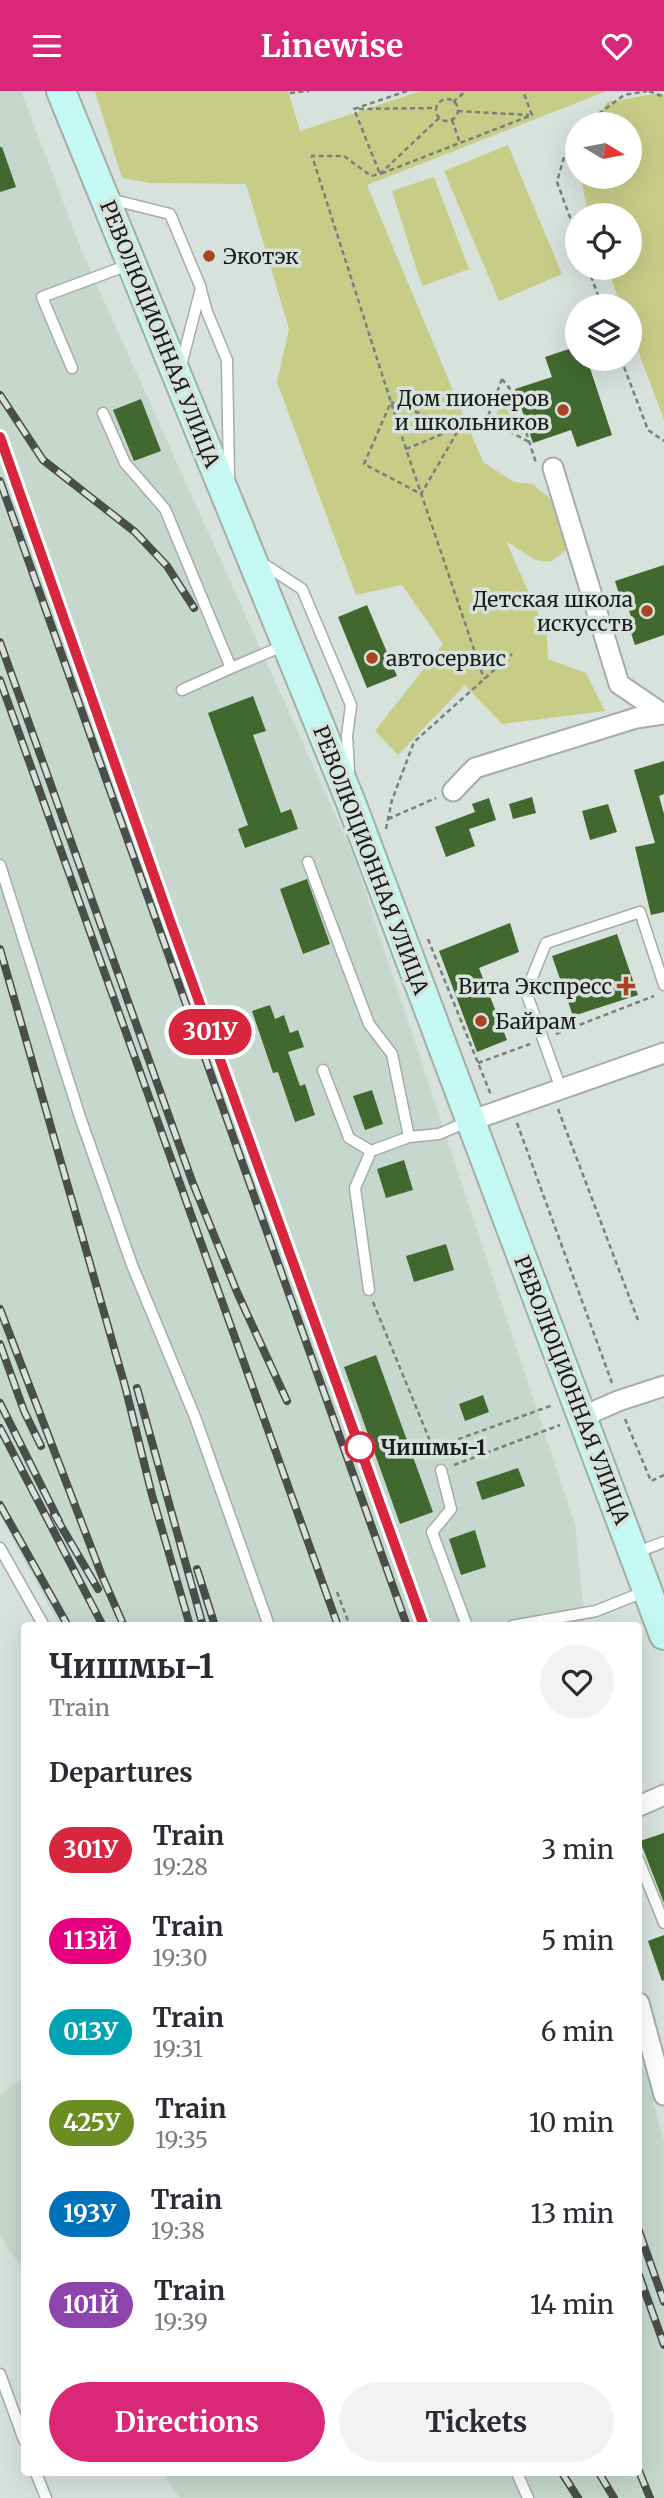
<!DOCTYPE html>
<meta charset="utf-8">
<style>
:root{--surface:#fff;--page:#f2f2f3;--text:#2b2b33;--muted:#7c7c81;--accent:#db2777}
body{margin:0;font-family:Merriweather,serif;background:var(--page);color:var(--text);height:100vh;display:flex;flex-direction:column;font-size:26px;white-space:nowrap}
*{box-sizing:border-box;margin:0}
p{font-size:23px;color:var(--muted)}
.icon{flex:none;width:38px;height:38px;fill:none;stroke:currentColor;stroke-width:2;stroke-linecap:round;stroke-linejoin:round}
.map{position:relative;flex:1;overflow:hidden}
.details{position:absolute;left:21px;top:1531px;width:621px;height:854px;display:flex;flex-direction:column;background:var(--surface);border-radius:7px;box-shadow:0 7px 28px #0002}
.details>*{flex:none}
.badge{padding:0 14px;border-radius:23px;font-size:24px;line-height:46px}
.needle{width:46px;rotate:100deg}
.buttons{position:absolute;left:565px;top:21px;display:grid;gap:14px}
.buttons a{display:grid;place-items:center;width:77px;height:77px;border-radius:50%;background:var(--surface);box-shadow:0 7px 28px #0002;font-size:35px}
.map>.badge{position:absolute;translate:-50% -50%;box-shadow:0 0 0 4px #fff}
h2{padding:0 28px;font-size:26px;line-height:63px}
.round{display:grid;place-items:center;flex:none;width:74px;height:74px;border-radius:37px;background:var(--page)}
.head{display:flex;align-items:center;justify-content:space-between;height:119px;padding:0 28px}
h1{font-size:33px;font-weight:700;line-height:52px}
.button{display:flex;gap:14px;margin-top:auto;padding:14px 28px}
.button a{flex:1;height:80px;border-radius:42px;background:var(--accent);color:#fff;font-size:28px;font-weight:700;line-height:80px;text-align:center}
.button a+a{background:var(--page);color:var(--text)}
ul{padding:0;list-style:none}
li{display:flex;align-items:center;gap:21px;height:91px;padding:0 28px}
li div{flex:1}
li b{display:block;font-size:26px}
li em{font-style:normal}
li .badge{min-width:77px;font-weight:700;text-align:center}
header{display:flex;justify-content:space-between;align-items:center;height:91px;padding:0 28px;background:var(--accent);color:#fff;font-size:32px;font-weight:700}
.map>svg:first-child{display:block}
.built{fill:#c6d8ce}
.green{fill:#c7cd87}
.building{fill:#41692f}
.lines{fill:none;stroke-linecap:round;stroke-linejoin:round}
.lane-casing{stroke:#a4ada8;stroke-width:13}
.street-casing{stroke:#a4ada8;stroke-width:23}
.secondary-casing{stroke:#a4ada8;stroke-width:32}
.path{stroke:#79807c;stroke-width:2.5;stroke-dasharray:5 3.5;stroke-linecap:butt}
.lane{stroke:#fff;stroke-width:10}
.street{stroke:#fff;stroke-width:19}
.secondary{stroke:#c6f8f3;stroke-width:28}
.rail-casing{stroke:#494e4b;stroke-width:8}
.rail{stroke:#d8e2dc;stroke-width:5;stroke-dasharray:16;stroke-linecap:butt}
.line-casing{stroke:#fff;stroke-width:16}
.line{stroke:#d7263d;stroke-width:10}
.poi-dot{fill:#aa4321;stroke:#d8e2dc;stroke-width:2.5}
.stop-dot{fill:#fff;stroke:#d7263d;stroke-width:3.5}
.labels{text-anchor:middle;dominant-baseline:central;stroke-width:7;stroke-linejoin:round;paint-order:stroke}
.poi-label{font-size:21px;fill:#191c1a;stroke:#d8e2dc;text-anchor:start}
.street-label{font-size:21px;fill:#191c1a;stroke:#d8e2dc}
.stop-label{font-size:21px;font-weight:bold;fill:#191c1a;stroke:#d8e2dc;text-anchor:start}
</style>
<header><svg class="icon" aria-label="menu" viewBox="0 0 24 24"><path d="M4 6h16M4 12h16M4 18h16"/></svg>Linewise<svg class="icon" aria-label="heart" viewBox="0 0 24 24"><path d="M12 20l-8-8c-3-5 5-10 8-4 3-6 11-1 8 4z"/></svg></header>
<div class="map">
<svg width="664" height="2407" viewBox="0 0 664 2407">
<rect width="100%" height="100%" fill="#d8e2dc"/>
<!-- built -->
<path class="built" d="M 0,0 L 21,0 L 83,163 L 352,761 L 575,1433 L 585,1535 L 60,1535 L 0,1425 Z
M 639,1950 L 642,1969 L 664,2051 L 664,2407 L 180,2407 L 163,2382 L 639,2382 Z
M 24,1986 L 24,2180 L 0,2145 L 0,2004 Z"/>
<!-- green -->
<path class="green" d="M 95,0 L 288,0 L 300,40 L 421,0 L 607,0 L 367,94 L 483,371 L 514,391 L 533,393 L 549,407 L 565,428 L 572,454 L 551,471 L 535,469 L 506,450 L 547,543 L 548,568 L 586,582 L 605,620 L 502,633 L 465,594 L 398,664 L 375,640 L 443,553 L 402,494 L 356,504 L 277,291 L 289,238 L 246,93 L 150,92 L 122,87 Z
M 661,2 L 664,4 L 664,329 L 630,238 L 630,215 L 621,215 L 607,177 L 630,177 L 630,124 L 588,124 L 581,86 L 630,86 L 630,33 L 593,33 L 607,11 Z
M 508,54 L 562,183 L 499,210 L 444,80 Z
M 434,86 L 469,178 L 422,195 L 392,100 Z
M 506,299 L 523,344 L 494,328 Z"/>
<!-- building -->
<path class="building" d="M 0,56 L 2,56 L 16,96 L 0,101 Z
M 578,255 L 578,268 L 587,268 L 612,344 L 577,356 L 571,339 L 533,352 L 515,298 L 552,286 L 545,266 Z
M 141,308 L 161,360 L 134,370 L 113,319 Z
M 664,474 L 664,544 L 635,554 L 629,536 L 634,535 L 624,504 L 620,506 L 615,490 Z
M 367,514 L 397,585 L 367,597 L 338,526 Z
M 253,605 L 266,640 L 253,644 L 281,722 L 291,718 L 298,738 L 245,757 L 238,738 L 248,734 L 208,622 Z
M 664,670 L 664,703 L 659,705 L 664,723 L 664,821 L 651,824 L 635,756 L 655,752 L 634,679 Z
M 532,706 L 536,722 L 513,728 L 509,713 Z
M 489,707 L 496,729 L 469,738 L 475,755 L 446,766 L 435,736 L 475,721 L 472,713 Z
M 608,713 L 617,741 L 590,749 L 582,720 Z
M 307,788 L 330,853 L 303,863 L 280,798 Z
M 510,832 L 519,861 L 479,877 L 507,949 L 477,961 L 439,860 Z
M 617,843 L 638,904 L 573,925 L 552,865 Z
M 270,914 L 275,928 L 284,924 L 290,942 L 298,939 L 304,956 L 288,961 L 300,995 L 305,993 L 315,1024 L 295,1031 L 278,981 L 273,982 L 252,920 Z
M 372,999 L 383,1033 L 365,1039 L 353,1005 Z
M 404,1069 L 413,1099 L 386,1107 L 377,1078 Z
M 446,1153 L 454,1179 L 414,1191 L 406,1165 Z
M 376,1264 L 433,1421 L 400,1433 L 344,1276 Z
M 483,1304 L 489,1321 L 465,1330 L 459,1313 Z
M 518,1377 L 525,1395 L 482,1409 L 476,1391 Z
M 475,1439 L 486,1476 L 461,1484 L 449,1448 Z
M 664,1742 L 664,1812 L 640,1750 Z
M 664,1844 L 664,1889 L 662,1890 L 648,1850 Z"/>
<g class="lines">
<defs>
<path id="lane" d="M 110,108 L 170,123 L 201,197 L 181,275
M 201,199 L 207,221 L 227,269 L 229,385
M 72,277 L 42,206 L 131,173
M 103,322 L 125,372 L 165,418 L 231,577 L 283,555
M 259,470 L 302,498 L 351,614 L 347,645 L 349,680
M 182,599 L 231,577
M 308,771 L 369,933 L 392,963 L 409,1046
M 0,774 L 80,1026 L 132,1174 L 195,1326 L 269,1535
M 323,979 L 349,1047 L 371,1060 L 409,1046 L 439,1043 L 469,1030
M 561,998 L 526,901 L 546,852 L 640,821 L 664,894
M 369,1199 L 355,1097 L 371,1060
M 441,1379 L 451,1418 L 432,1441 L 467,1535
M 0,1457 L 44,1535
M 635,1462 L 664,1451
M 512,1535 L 596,1520 L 646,1500
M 639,1770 L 664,1832
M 0,2283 L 24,2349
M 36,2382 L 46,2407
M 517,2382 L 528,2407"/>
<path id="street" d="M 553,377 L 619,593 L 663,623
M 453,700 L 475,677 L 636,627 L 664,623
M 470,1030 L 664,962
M 582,1326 L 618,1310 L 664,1295
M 639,1715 L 664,1704
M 639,1912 L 664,2004"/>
<path id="secondary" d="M 61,0 L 350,709 L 664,1544"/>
</defs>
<!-- lane casing -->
<use href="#lane" class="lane-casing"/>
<!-- street casing -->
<use href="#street" class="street-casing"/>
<!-- secondary casing -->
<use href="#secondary" class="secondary-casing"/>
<!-- path -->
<path class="path" d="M 407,0 L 354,18 L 380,83 L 532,24 L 523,0
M 649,0 L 664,6
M 290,2 L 309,0
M436 19a11 11 0 1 1 22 0a11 11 0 1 1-22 0Z
M 453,11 L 466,0
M 359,18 L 436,17
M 458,20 L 529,24
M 439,27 L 380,83 L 371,85 L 344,65 L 312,65 L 406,358 L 484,588
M 452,29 L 460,52
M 585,33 L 624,4 L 647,0
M 578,45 L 564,66 L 557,91 L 578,148
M 588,177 L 602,215
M 621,268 L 648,339 L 664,350
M 502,288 L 514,303 L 536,372
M 502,288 L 487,328 L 529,351
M 391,311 L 459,338 L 421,403 L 364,373 Z
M 406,358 L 445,342
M 388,728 L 436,707
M 386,738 L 392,709 L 414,651 L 512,563
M 428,848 L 491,1004
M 556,943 L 654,905
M 478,972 L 530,953
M 558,1018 L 638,1229
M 517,1032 L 612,1292
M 373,1211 L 437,1367
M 625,1328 L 651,1390 L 664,1384
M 434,1357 L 553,1314
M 454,1374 L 560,1334
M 337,1501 L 350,1535"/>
<!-- lane -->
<use href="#lane" class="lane"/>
<!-- street -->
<use href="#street" class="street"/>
<!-- secondary -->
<use href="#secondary" class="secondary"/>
<defs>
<path id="rail" d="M 0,304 L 43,369 L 135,441 L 167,475 L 194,517
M 0,346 L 170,830 L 424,1535
M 0,390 L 407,1535
M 0,551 L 192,1090 L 237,1201 L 287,1310
M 0,589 L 338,1535
M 0,858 L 125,1295 L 152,1404 L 190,1535
M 0,1218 L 102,1485 L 124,1535
M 0,1253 L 24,1320 L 41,1355
M 137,1297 L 203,1535
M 0,1312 L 59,1430
M 0,1337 L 103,1535
M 0,1414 L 68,1535
M 54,1423 L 98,1498
M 197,1478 L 215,1535
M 639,2140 L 664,2211
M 639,2184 L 664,2254
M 639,2380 L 650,2407
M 562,2382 L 578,2407
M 599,2382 L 614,2407"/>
</defs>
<!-- rail casing -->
<use href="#rail" class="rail-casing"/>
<!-- rail -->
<use href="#rail" class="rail"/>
</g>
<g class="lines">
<defs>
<path id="line" d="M 0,346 L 170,830 L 424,1535"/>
</defs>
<!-- line casing -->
<use href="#line" class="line-casing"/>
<!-- line -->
<use href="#line" class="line"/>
</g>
<!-- markers -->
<g class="poi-dot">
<circle cx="209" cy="165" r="7"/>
<circle cx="563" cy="319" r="7"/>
<circle cx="647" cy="520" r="7"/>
<circle cx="372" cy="567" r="7"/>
<path d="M622.5 884.5h7v7h7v7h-7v7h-7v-7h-7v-7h7z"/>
<circle cx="481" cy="930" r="7"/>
</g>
<circle class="stop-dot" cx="360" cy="1356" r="14"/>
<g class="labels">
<!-- poi labels -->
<g class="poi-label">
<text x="223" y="165">Экотэк</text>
<text x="549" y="307" text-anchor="end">Дом пионеров<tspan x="549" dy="24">и школьников</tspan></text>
<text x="633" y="508" text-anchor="end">Детская школа<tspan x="633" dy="24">искусств</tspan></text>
<text x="386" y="567">автосервис</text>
<text x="612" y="895" text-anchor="end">Вита Экспресс</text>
<text x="495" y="930">Байрам</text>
</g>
<!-- street labels -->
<g class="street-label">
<text transform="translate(160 243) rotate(68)">РЕВОЛЮЦИОННАЯ УЛИЦА</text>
<text transform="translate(371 769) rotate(69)">РЕВОЛЮЦИОННАЯ УЛИЦА</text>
<text transform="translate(572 1299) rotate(69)">РЕВОЛЮЦИОННАЯ УЛИЦА</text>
</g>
<!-- stop labels -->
<g class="stop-label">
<text x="381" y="1356">Чишмы-1</text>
</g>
</g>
</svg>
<div class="buttons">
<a><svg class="needle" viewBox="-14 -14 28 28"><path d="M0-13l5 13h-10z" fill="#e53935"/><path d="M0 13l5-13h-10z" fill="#7c7c81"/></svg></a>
<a><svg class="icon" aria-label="locate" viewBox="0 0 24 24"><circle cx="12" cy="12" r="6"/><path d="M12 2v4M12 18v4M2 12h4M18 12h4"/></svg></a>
<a><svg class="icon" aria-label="layers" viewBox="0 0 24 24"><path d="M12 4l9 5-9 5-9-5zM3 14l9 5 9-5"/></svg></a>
</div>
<b class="badge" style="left:210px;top:941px;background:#d7263d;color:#fff">301У</b>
<section class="details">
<div class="head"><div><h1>Чишмы-1</h1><p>Train</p></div><a class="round"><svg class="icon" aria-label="heart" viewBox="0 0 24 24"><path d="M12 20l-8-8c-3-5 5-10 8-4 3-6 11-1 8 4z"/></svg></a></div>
<h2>Departures</h2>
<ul>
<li><span class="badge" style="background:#d7263d;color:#fff">301У</span><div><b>Train</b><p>19:28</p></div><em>3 min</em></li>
<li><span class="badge" style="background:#e6007e;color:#fff">113Й</span><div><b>Train</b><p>19:30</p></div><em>5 min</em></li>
<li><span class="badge" style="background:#00a3b4;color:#fff">013У</span><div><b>Train</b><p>19:31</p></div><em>6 min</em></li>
<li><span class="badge" style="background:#6b8e23;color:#fff">425У</span><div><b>Train</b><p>19:35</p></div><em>10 min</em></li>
<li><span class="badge" style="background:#0072bc;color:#fff">193У</span><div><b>Train</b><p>19:38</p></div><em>13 min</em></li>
<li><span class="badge" style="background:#8e44ad;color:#fff">101Й</span><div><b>Train</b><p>19:39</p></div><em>14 min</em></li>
</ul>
<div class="button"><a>Directions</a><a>Tickets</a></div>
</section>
</div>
